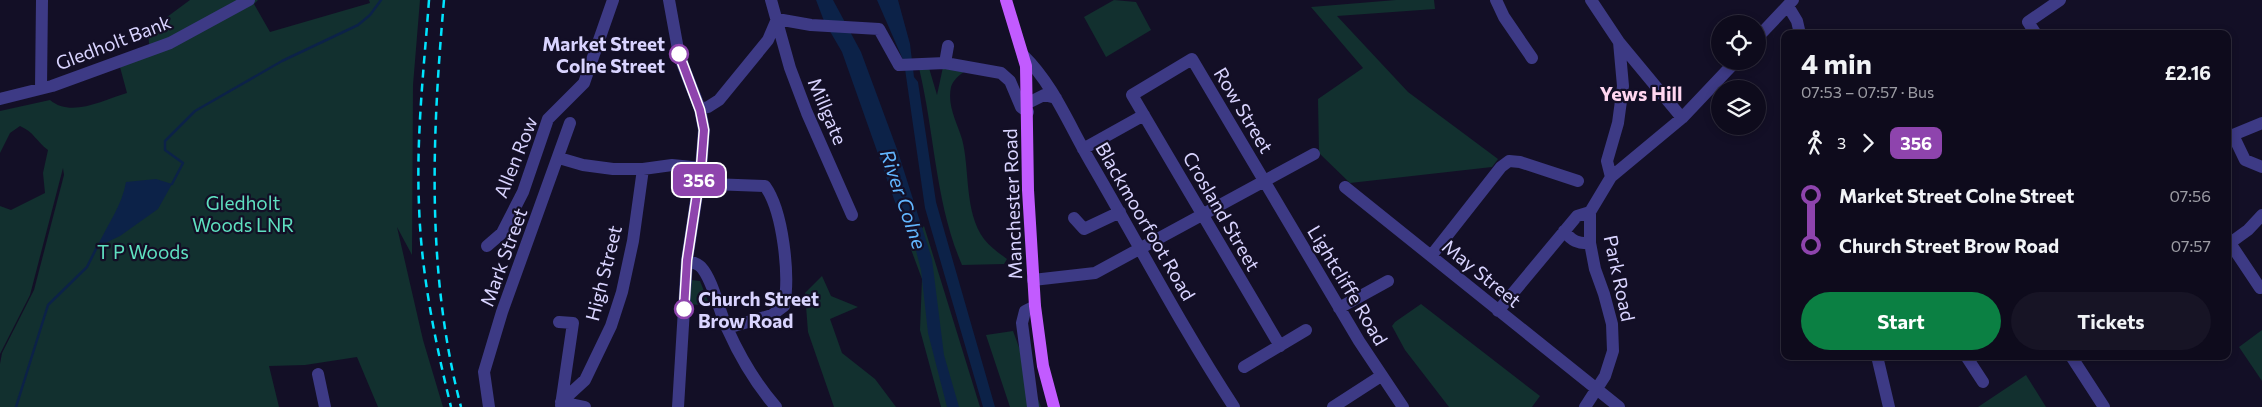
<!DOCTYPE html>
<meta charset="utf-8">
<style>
:root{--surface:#0e0b1c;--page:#171425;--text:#f1f3f6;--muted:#9b9ba3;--line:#2e2b3b;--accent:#0b8043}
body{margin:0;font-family:Commissioner,sans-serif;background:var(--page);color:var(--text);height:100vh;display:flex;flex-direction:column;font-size:19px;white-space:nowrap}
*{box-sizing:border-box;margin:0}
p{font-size:16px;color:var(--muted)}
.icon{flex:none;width:28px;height:28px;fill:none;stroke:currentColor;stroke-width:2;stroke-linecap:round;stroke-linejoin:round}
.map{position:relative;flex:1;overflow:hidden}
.drawer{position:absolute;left:1781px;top:30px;width:450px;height:330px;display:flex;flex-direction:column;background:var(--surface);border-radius:10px;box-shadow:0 2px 8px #0003,0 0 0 1px var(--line)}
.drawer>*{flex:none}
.badge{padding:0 10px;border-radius:8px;font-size:18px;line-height:32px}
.fabs{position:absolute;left:1711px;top:15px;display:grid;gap:10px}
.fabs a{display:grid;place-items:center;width:55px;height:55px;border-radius:50%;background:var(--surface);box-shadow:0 2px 8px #0003,0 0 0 1px var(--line);font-size:25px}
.map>.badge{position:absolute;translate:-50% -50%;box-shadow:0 0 0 2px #fff}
.legs{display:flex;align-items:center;gap:8px;height:55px;padding:0 20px;font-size:16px}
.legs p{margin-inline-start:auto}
.headline{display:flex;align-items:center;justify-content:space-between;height:85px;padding:0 20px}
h1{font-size:28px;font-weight:700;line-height:38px}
.cta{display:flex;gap:10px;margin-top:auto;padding:10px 20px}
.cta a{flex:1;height:58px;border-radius:30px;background:var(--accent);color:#fff;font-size:20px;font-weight:700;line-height:58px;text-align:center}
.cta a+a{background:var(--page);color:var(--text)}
ul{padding:0 20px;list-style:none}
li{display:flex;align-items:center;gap:18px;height:50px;font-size:19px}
li i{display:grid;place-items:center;width:8px;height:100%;margin:0 6px;background:currentColor}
li i::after{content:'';width:12px;height:12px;margin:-6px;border:4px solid;border-radius:50%;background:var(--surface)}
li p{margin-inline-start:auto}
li:first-child i{background:linear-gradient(#0000 50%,currentColor 0)}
li:last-child i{background:linear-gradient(currentColor 50%,#0000 0)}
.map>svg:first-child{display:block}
.green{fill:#12302f}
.water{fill:#0c2248}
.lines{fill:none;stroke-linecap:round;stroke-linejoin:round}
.stream{stroke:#0c2248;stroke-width:2.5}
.minor{stroke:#3d3a85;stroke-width:12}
.major{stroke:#c25bff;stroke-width:12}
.rail{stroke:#00e5ff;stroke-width:2.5;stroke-dasharray:8 6;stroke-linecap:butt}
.line-1-casing{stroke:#fff;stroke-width:11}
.line-1{stroke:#8e44ad;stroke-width:8}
.stop-1-dot{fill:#fff;stroke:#8e44ad;stroke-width:2.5}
.labels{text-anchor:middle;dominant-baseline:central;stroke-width:4.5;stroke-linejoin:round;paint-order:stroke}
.street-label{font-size:19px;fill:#d9d4ff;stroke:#130f26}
.stop-label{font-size:19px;font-weight:bold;fill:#d9d4ff;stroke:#130f26;text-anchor:end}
.park-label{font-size:19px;fill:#5fe0c0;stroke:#130f26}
.neighbourhood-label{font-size:20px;font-weight:bold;fill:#ffd6f0;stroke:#130f26}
.water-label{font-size:20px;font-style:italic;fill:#62b6ff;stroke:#130f26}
</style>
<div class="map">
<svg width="2262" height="407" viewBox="0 0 2262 407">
<rect width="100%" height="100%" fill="#130f26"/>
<!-- green -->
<path class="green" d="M 190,0 L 258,0 L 254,4 L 270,32 L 370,3 L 369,0 L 420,0 L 413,85 L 412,255 L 397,227 L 423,340 L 443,407 L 378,407 L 357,357 L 305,365 L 269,366 L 279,407 L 0,407 L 0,364 L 2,353 L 34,290 L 64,175 L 63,168 L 30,295 L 0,354 L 0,206 L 11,210 L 45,193 L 43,173 L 48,150 C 36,141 34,132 20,126 L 10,133 L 0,153 L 0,111 L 50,100 C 71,118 103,100 127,93 L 120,67 L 150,55 L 148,31 Z
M 1114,0 L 1136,2 L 1151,30 L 1106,57 L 1084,17 Z
M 1396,0 L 1434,0 L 1435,9 L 1337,16 L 1408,92 L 1498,159 L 1492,167 L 1350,183 L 1319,153 L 1318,99 L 1363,68 L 1311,7 Z
M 943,67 L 966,71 C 960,74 953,80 951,87 C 947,106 957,122 962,139 C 970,169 964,212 984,239 C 990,247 999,253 1007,259 L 1004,264 L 962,265 C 935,202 935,135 919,68 L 929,68 L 937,95 Z
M 924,226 L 980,407 L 941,407 L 920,330 L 922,279 L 909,244 Z
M 822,276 L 831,296 L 858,307 L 830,319 L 842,353 L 875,379 L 896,407 L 834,407 L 808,332 L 805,293 Z
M 691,280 L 700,281 L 710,306 L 689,304 Z
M 1421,304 L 1540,396 L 1532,407 L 1449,407 L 1405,350 L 1392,326 L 1395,322 Z
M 2262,330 L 2262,381 L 2239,347 Z
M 1013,331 L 1041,407 L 1010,407 L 986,335 Z
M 2026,375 L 2046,407 L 1978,407 Z"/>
<!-- water -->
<path class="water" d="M 816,0 L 833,0 L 861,52 L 898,152 L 932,259 L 944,355 L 959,407 L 947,407 L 928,333 L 921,270 L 912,235 L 895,202 L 842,52 L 824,21 Z
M 877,0 L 898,0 L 910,44 L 914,77 L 918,82 L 936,202 L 995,407 L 983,407 L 925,208 L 904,62 Z
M 156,179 L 172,184 L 158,209 L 120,236 L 97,247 C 107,225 122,206 126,182 Z"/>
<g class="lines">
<!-- stream -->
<path class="stream" d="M 172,184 L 183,163 L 165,150 L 165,141 L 195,111 L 282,61 L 358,25 L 370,15 L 381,0
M 16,407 L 48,305 L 87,267 L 97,247"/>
<!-- minor -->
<path class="minor" d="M 669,0 L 679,55 L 700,109 L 704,130 L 701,168 L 687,260 L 678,407
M 771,0 L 790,68 L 807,113 L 852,215
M 1496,0 L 1504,17 L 1532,58
M 1591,0 L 1619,42 L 1623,86 L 1618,123 L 1607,161 L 1611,177
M 1788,6 L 1797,21 L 1800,34
M 777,19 L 811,25 L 879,29 L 899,65 L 945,63 L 1001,73 L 1010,81 L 1021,107 L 1028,112
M 2036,34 L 2028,22 L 2060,0
M 1758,37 L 1793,0
M 1619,42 L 1682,118
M 1023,55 C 1053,84 1069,125 1090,161 C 1138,243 1182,328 1234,407
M 945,63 L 948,46
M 41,88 L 42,0
M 0,99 L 52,86 L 170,43 L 249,0
M 1028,103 L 1044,95 L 1056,98
M 700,109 L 708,107 L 719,100 L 768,40 L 777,19
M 2233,135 L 2245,160 L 2262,167
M 2228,137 L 2262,123
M 1083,149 L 1144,115
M 559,158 L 583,165 L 613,169 L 643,169 L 672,165 L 701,168
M 699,181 L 711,184 L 765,186 C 783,211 790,275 784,306 L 772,315 L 727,328
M 1345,187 L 1619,407
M 1074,218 L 1084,229 L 1120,212
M 1564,231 C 1572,241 1578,244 1590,243
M 487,246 L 502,233 L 523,192 L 548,119 L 584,83 L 613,0
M 1431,256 L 1501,167 L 1509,161 L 1520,162 L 1578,181
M 687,260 C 692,262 698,264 701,267 C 713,280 719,311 727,328 C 740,357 755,383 776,407
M 1033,280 L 1095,273 L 1314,154
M 2260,288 L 2230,243 L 2248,230 L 2262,215
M 1339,308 L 1388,281
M 1498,311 L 1577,216 L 1590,212
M 559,322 L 573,323 L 561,405
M 1280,346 L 1132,95 L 1192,59 L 1359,341 L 1403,407
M 1877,356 L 1889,407
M 1966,356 L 1983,382
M 2071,356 L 2104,407
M 1244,367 L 1306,330
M 318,374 L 325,407
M 561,402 L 585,380 L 611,326 L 622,292 L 633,241 L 643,169
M 561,402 L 585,407
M 489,407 L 484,372 L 502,312 L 570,123
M 1033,407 L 1022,323 L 1025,311 L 1035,306
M 1333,407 L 1381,376
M 1585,407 L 1605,376 L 1613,351 L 1612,324 L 1604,294 L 1595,269 L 1590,243 L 1590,212 L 1611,177 L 1682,118 L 1736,61"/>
<!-- major -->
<path class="major" d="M 1006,0 L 1026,66 L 1028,190 L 1035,306 L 1043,366 L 1054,407"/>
<!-- rail -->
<path class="rail" d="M 429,0 C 424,68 416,137 419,205 C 421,273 435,341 451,407
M 444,0 C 432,136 426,273 461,407"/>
</g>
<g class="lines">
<defs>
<path id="line-1" d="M 679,54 L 700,110 L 704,130 L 701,168 L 687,260 L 684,309"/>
</defs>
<!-- line-1 casing -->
<use href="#line-1" class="line-1-casing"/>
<!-- line-1 -->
<use href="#line-1" class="line-1"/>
</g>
<!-- markers -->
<g class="stop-1-dot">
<circle cx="679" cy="54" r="9"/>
<circle cx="684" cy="309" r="9"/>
</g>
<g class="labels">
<!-- street labels -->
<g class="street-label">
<text transform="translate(113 42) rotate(-21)">Gledholt Bank</text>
<text transform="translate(1244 110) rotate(59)">Row Street</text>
<text transform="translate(828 111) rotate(67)">Millgate</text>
<text transform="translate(515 157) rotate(-68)">Allen Row</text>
<text transform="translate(1012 204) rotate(-92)">Manchester Road</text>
<text transform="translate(1222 211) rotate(60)">Crosland Street</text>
<text transform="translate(1146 221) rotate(60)">Blackmoorfoot Road</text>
<text transform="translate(503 257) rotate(-70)">Mark Street</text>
<text transform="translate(603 273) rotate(-76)">High Street</text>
<text transform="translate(1482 273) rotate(39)">May Street</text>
<text transform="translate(1620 278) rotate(78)">Park Road</text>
<text transform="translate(1348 285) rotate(59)">Lightcliffe Road</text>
</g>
<!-- stop labels -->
<g class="stop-label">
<text x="665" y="43">Market Street<tspan x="665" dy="22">Colne Street</tspan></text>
<text x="698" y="298" text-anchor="start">Church Street<tspan x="698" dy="22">Brow Road</tspan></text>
</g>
<!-- park labels -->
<g class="park-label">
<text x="243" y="202">Gledholt<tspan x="243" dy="22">Woods LNR</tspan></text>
<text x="143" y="251">T P Woods</text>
</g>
<!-- neighbourhood labels -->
<g class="neighbourhood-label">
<text x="1641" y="93">Yews Hill</text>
</g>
<!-- water labels -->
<g class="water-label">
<text transform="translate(904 199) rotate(71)">River Colne</text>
</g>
</g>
</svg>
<div class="fabs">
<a><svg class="icon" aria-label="locate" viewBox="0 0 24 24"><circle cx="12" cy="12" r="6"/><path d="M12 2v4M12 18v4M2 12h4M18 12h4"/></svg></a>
<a><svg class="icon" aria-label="layers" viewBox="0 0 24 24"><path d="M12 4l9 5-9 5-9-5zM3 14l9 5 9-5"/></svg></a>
</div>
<b class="badge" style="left:699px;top:180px;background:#8e44ad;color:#fff">356</b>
<section class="drawer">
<div class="headline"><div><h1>4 min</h1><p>07:53 – 07:57 · Bus</p></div><b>£2.16</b></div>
<div class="legs"><svg class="icon" aria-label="walk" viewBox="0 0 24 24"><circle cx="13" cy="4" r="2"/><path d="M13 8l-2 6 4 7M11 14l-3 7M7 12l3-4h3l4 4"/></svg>3<svg class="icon" aria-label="forward" viewBox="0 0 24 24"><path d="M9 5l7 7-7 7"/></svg><b class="badge" style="background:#8e44ad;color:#fff">356</b></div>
<ul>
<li><i style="color:#8e44ad"></i><b>Market Street Colne Street</b><p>07:56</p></li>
<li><i style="color:#8e44ad"></i><b>Church Street Brow Road</b><p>07:57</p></li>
</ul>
<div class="cta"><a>Start</a><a>Tickets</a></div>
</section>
</div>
